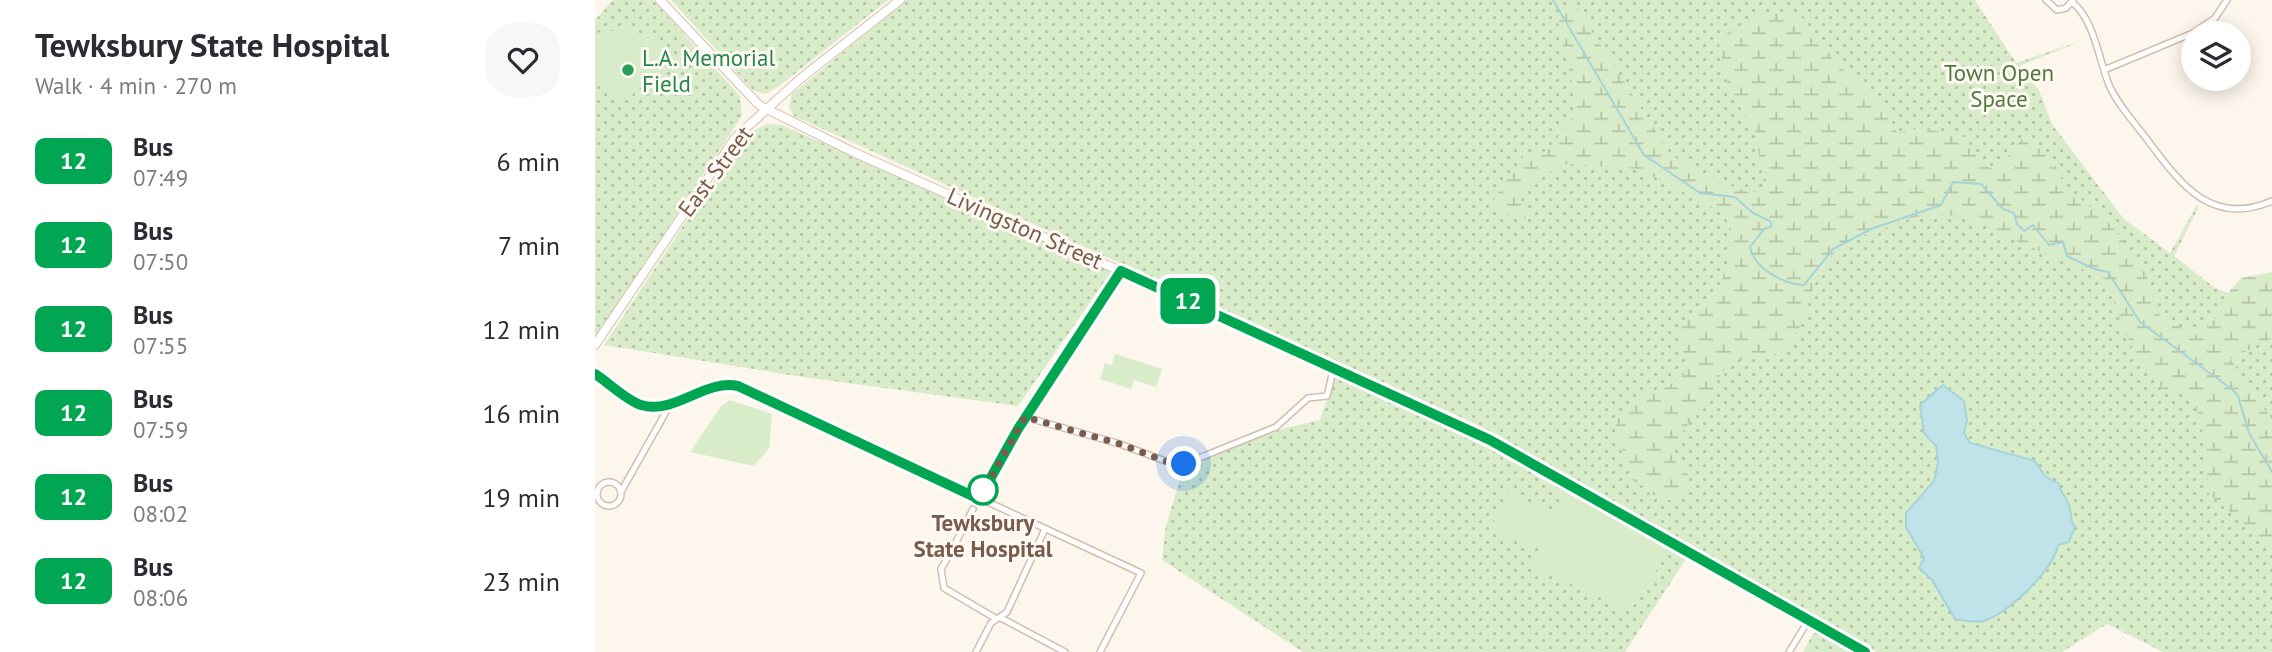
<!DOCTYPE html>
<meta charset="utf-8">
<style>
:root{--surface:#fff;--page:#f7f7f7;--text:#2b2b33;--muted:#7c7c81}
body{margin:0;font-family:"PT Sans",sans-serif;background:var(--page);color:var(--text);height:100vh;display:flex;flex-direction:column;font-size:26px;white-space:nowrap}
*{box-sizing:border-box;margin:0}
p{font-size:23px;color:var(--muted)}
.icon{flex:none;width:38px;height:38px;fill:none;stroke:currentColor;stroke-width:2;stroke-linecap:round;stroke-linejoin:round}
.map{position:relative;flex:1;overflow:hidden}
.side{display:flex;flex-direction:column;background:var(--surface);width:595px}
.side>*{flex:none}
.badge{padding:0 14px;border-radius:10px;font-size:24px;line-height:46px}
.buttons{position:absolute;left:1586px;top:21px;display:grid;gap:14px}
.buttons a{display:grid;place-items:center;width:70px;height:70px;border-radius:50%;background:var(--surface);box-shadow:0 4px 18px #0003;font-size:35px}
.you{position:absolute;width:35px;height:35px;margin:-18px;border:5px solid #fff;border-radius:50%;background:#1a73e8;box-shadow:0 0 0 10px #1a73e833}
.map>.badge{position:absolute;translate:-50% -50%;box-shadow:0 0 0 4px #fff}
.round{display:grid;place-items:center;flex:none;width:74px;height:74px;border-radius:28px;background:var(--page)}
.head{display:flex;align-items:center;justify-content:space-between;height:119px;padding:0 35px}
h1{font-size:33px;font-weight:700;line-height:52px}
ul{padding:0;list-style:none}
li{display:flex;align-items:center;gap:21px;height:84px;padding:0 35px}
li div{flex:1}
li b{display:block;font-size:26px}
li em{font-style:normal}
li .badge{min-width:77px;font-weight:700;text-align:center}
main{display:flex;flex:1;min-height:0}
.map>svg:first-child{display:block}
.grass{fill:url(#grass-dots)}
.wetland{fill:url(#wetland-marsh)}
.garden{fill:#d8ecc9}
.water{fill:#bfe3e8;stroke:#a5d3da;stroke-width:2}
.lines{fill:none;stroke-linecap:round;stroke-linejoin:round}
.stream{stroke:#a5d3da;stroke-width:2}
.street-casing{stroke:#d1beb0;stroke-width:8}
.secondary-casing{stroke:#d6c0b0;stroke-width:10}
.street{stroke:#fff;stroke-width:5}
.secondary{stroke:#fff;stroke-width:8}
.line-casing{stroke:#fff;stroke-width:16}
.line{stroke:#00a651;stroke-width:10}
.walk{stroke:#7a5c4d;stroke-width:7;stroke-dasharray:0 12.6}
.leisure-dot{fill:#2e9e5b;stroke:#fffaf3;stroke-width:2.5}
.stop-dot{fill:#fff;stroke:#00a651;stroke-width:3.5}
.labels{text-anchor:middle;dominant-baseline:central;stroke-width:6;stroke-linejoin:round;paint-order:stroke}
.leisure-label{font-size:23px;fill:#27864d;stroke:#fffaf3;text-anchor:start}
.park-label{font-size:23px;fill:#537a41;stroke:#fffaf3}
.street-label{font-size:23px;fill:#7a5c4d;stroke:#fffaf3}
.stop-label{font-size:23px;font-weight:bold;fill:#7a5c4d;stroke:#fffaf3}
</style>
<main>
<section class="side">
<div class="head"><div><h1>Tewksbury State Hospital</h1><p>Walk · 4 min · 270 m</p></div><a class="round"><svg class="icon" aria-label="heart" viewBox="0 0 24 24"><path d="M12 20l-8-8c-3-5 5-10 8-4 3-6 11-1 8 4z"/></svg></a></div>
<ul>
<li><span class="badge" style="background:#00a651;color:#fff">12</span><div><b>Bus</b><p>07:49</p></div><em>6 min</em></li>
<li><span class="badge" style="background:#00a651;color:#fff">12</span><div><b>Bus</b><p>07:50</p></div><em>7 min</em></li>
<li><span class="badge" style="background:#00a651;color:#fff">12</span><div><b>Bus</b><p>07:55</p></div><em>12 min</em></li>
<li><span class="badge" style="background:#00a651;color:#fff">12</span><div><b>Bus</b><p>07:59</p></div><em>16 min</em></li>
<li><span class="badge" style="background:#00a651;color:#fff">12</span><div><b>Bus</b><p>08:02</p></div><em>19 min</em></li>
<li><span class="badge" style="background:#00a651;color:#fff">12</span><div><b>Bus</b><p>08:06</p></div><em>23 min</em></li>
</ul>
</section>
<div class="map">
<svg width="1677" height="652" viewBox="0 0 1677 652">
<defs>
<pattern id="grass-dots" width="8" height="8" patternUnits="userSpaceOnUse" patternTransform="scale(1.75)"><rect width="8" height="8" fill="#d8ecc9"/><path d="M2 2h.1M6 6h.1" fill="none" stroke="#b4c2a5" stroke-width="1.8" stroke-linecap="round"/></pattern>
<pattern id="wetland-marsh" width="20" height="14" patternUnits="userSpaceOnUse" patternTransform="scale(1.75)"><rect width="20" height="14" fill="#d8ecc9"/><path d="M1 5h8M5 5V1M11 12h8M15 12V8" fill="none" stroke="#b4c2a5"/></pattern>
</defs>
<rect width="100%" height="100%" fill="#fdf6ec"/>
<!-- grass -->
<path class="grass" d="M 18,0 L 58,0 L 145,96 L 147,116 L 0,338 L 0,20 Z
M 76,0 L 293,0 L 184,86 L 171,94 L 158,90 Z
M 312,0 L 1380,0 L 1421,63 L 1489,40 L 1424,66 L 1444,90 L 1457,124 L 1528,218 L 1575,253 L 1602,205 L 1604,206 L 1579,256 L 1620,288 L 1642,296 L 1677,284 L 1677,652 L 1568,652 L 1512,624 L 1467,652 L 1282,652 L 1023,509 L 885,426 L 199,116 L 194,107 L 197,94 Z
M 172,124 L 187,125 L 516,272 L 423,406 L 201,376 L 9,345 L 114,187 L 154,133 Z
M 740,375 L 915,458 L 1091,559 L 1030,652 L 708,652 L 567,560 L 570,530 L 587,472 L 617,456 L 687,429 L 725,420 Z
M 1220,630 L 1260,652 L 1208,652 Z"/>
<!-- wetland -->
<path class="wetland" d="M 982,8 L 1076,155 L 1119,179 L 1153,192 L 1170,191 L 1160,130 L 1134,90 L 1123,39 L 1169,12 L 1204,14 L 1237,58 L 1294,116 L 1302,133 L 1326,128 L 1370,137 L 1387,165 L 1402,170 L 1432,133 L 1458,161 L 1471,187 L 1512,220 L 1548,267 L 1566,318 L 1602,335 L 1626,312 L 1633,293 L 1646,278 L 1677,272 L 1677,338 L 1635,359 L 1677,420 L 1677,547 L 1614,494 L 1609,437 L 1599,401 L 1586,393 L 1568,390 L 1538,350 L 1509,278 C 1481,267 1454,255 1426,243 C 1401,231 1380,218 1352,215 C 1329,212 1312,220 1291,228 C 1273,234 1252,239 1239,253 C 1199,295 1223,369 1137,358 L 1079,445 L 1081,464 C 1095,468 1098,484 1090,497 C 1076,507 1050,493 1040,481 C 1034,473 1021,431 1021,421 C 1026,414 1031,405 1038,400 C 1052,389 1073,390 1087,376 C 1101,362 1080,347 1084,330 C 1088,314 1108,308 1118,297 C 1124,291 1134,260 1136,251 C 1138,240 1133,225 1130,214 L 1044,169 L 972,164 L 944,178 L 929,192 L 926,201 L 933,226 L 896,204 L 929,155 L 941,156 L 963,144 L 963,136 L 976,120 L 981,102 L 961,13 Z"/>
<!-- garden -->
<path class="garden" d="M 34,29 L 63,42 L 79,60 L 27,103 L 0,80 L 0,33 Z
M 520,354 L 567,369 L 561,387 L 539,380 L 536,389 L 505,379 L 510,363 L 517,365 Z
M 135,400 L 177,414 L 174,448 L 159,466 L 95,452 L 126,406 Z
M 970,488 L 1075,549 L 1035,611 L 938,567 L 946,549 L 894,531 L 914,491 L 958,515 Z"/>
<!-- water -->
<path class="water" d="M 1348,385 L 1369,401 L 1372,420 L 1369,433 L 1375,443 L 1440,461 L 1450,476 L 1464,484 C 1465,493 1472,497 1474,505 C 1477,514 1474,519 1480,527 L 1474,542 L 1463,545 C 1460,568 1411,616 1388,621 C 1380,623 1368,620 1360,619 L 1337,580 L 1324,568 L 1329,558 L 1311,527 L 1311,513 L 1339,481 L 1343,463 L 1341,446 L 1329,433 L 1325,405 Z"/>
<g class="lines">
<!-- stream -->
<path class="stream" d="M 958,0 L 1049,155 L 1105,193 L 1140,197 L 1158,213 L 1175,221 L 1177,226 L 1169,229 L 1155,247 C 1159,269 1189,284 1209,285 L 1238,249 L 1276,229 L 1346,205 L 1358,182 L 1386,184 L 1408,209 L 1419,213 L 1422,224 L 1429,231 L 1438,225 L 1454,245 L 1468,242 L 1472,256 L 1499,269 L 1513,272 L 1545,322 L 1638,390 L 1643,396 L 1654,433 L 1677,472"/>
<defs>
<path id="street" d="M 1451,0 L 1462,10 L 1471,8 L 1478,0
M 1477,2 C 1499,19 1504,60 1514,85 C 1523,105 1538,121 1551,138 C 1584,182 1615,228 1677,201
M 1598,33 L 1620,18 L 1632,0
M 1509,70 L 1598,33
M 0,374 C 13,383 31,400 46,404 C 80,414 109,379 143,386 L 546,573 L 505,652
M 430,417 L 525,444 L 573,462 L 589,464 L 681,427 L 713,398 L 732,396 L 737,375 L 734,367
M2 494a12 12 0 1 1 24 0a12 12 0 1 1-24 0Z
M 27,490 L 76,403
M 384,499 L 423,429 L 526,271
M 360,544 L 378,509
M 357,550 L 346,569 L 349,588 L 400,618
M 406,618 L 470,652
M 381,652 L 396,623 L 412,612 L 450,529
M 1194,652 L 1213,621"/>
<path id="secondary" d="M 65,0 L 164,105 L 258,152 L 611,309 L 895,440 L 1270,652
M 0,345 L 140,138 L 205,79 L 305,0"/>
</defs>
<!-- street casing -->
<use href="#street" class="street-casing"/>
<!-- secondary casing -->
<use href="#secondary" class="secondary-casing"/>
<!-- street -->
<use href="#street" class="street"/>
<!-- secondary -->
<use href="#secondary" class="secondary"/>
</g>
<g class="lines">
<defs>
<path id="line" d="M 0,374 C 14,383 31,400 46,405 C 80,415 109,379 143,386 L 384,499 L 423,429 L 526,271 L 895,440 L 1270,652"/>
</defs>
<!-- line casing -->
<use href="#line" class="line-casing"/>
<!-- line -->
<use href="#line" class="line"/>
<!-- walk -->
<path class="walk" d="M 388,490 L 384,499 L 430,417 L 525,444 L 573,462 L 589,464"/>
</g>
<!-- markers -->
<circle class="leisure-dot" cx="33" cy="70" r="7"/>
<circle class="stop-dot" cx="388" cy="490" r="14"/>
<g class="labels">
<!-- leisure labels -->
<g class="leisure-label">
<text x="47" y="57">L.A. Memorial<tspan x="47" dy="26">Field</tspan></text>
</g>
<!-- park labels -->
<g class="park-label">
<text x="1404" y="72">Town Open<tspan x="1404" dy="26">Space</tspan></text>
</g>
<!-- street labels -->
<g class="street-label">
<text transform="translate(120 171) rotate(-53)">East Street</text>
<text transform="translate(430 228) rotate(24)">Livingston Street</text>
</g>
<!-- stop labels -->
<g class="stop-label">
<text x="388" y="522">Tewksbury<tspan x="388" dy="26">State Hospital</tspan></text>
</g>
</g>
</svg>
<div class="buttons">
<a><svg class="icon" aria-label="layers" viewBox="0 0 24 24"><path d="M12 4l9 5-9 5-9-5zM3 14l9 5 9-5"/></svg></a>
</div>
<div class="you" style="left:589px;top:464px"></div>
<b class="badge" style="left:593px;top:301px;background:#00a651;color:#fff">12</b>
</div>
</main>
